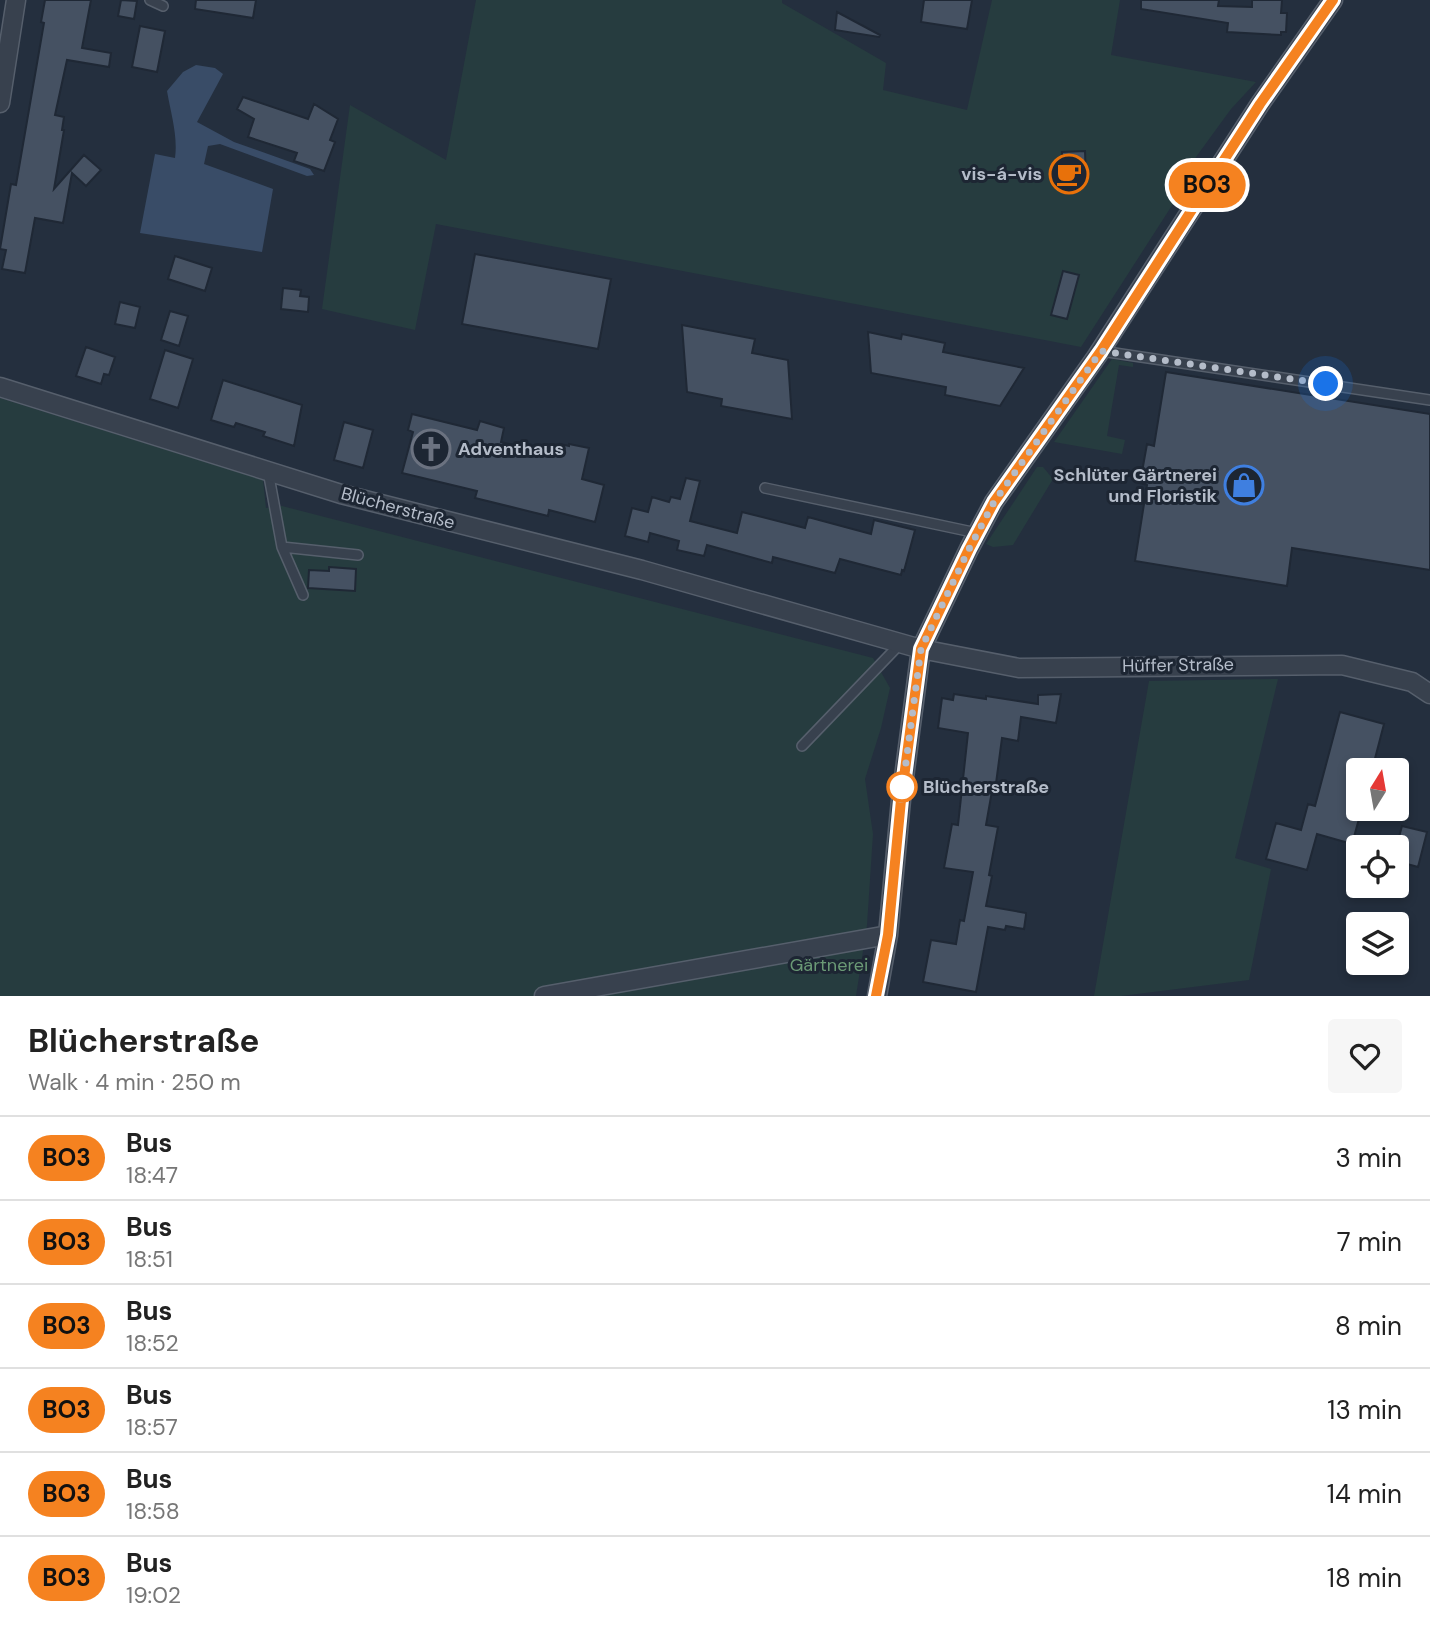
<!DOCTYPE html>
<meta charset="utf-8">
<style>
:root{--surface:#fff;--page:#f6f6f6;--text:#222;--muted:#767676;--line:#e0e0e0}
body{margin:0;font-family:"DM Sans",sans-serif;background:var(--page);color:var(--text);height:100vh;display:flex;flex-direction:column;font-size:26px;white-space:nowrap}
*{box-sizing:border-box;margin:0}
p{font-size:23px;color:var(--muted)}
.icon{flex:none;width:38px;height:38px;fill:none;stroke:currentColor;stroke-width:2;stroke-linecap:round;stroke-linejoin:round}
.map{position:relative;height:996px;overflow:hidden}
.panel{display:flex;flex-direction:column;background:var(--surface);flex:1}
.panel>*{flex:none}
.badge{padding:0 14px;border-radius:23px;font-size:24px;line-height:46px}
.needle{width:46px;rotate:11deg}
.fabs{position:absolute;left:1346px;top:758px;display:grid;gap:14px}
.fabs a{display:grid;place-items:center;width:63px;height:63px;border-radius:7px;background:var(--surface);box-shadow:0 4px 10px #0003;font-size:35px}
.you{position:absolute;width:35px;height:35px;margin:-18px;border:5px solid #fff;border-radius:50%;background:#1a73e8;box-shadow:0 0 0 10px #1a73e833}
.map>.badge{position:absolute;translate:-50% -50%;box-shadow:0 0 0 4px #fff}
.round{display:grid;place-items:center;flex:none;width:74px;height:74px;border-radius:7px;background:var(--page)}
.head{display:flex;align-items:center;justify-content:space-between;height:119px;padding:0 28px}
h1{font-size:33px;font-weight:700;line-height:52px}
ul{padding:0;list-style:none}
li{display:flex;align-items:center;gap:21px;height:84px;padding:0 28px;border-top:2px solid var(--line)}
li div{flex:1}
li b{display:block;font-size:26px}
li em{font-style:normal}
li .badge{min-width:77px;font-weight:700;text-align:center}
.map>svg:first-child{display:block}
.green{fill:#263c3f}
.water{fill:#394c67}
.building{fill:#455162;stroke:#1f2835;stroke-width:2}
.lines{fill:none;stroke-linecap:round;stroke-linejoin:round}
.lane-casing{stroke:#565f6c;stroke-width:12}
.street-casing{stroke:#565f6c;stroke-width:21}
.lane{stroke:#38414e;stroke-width:9}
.street{stroke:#38414e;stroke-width:18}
.line-casing{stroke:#fff;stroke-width:16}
.line{stroke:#f58220;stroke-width:10}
.walk{stroke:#b4bcc9;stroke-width:7;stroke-dasharray:0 12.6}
.stop-dot{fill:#fff;stroke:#f58220;stroke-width:3.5}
.labels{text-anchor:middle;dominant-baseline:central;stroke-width:6;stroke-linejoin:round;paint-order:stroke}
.poi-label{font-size:18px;font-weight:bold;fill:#b4bcc9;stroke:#1d2633;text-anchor:end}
.street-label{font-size:18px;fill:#b4bcc9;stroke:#1d2633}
.stop-label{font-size:18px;font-weight:bold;fill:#b4bcc9;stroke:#1d2633;text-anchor:start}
.park-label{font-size:18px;fill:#6b9a76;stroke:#1d2633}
</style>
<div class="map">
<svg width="1430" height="996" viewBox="0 0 1430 996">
<rect width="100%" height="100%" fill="#242f3e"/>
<!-- green -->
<path class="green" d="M 476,0 L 782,0 L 782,3 L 886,63 L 883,90 L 967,110 L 992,0 L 1120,0 L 1111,55 L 1256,82 L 1231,109 L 1196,157 L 1180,193 L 1081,347 L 436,224 L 415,330 L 322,309 L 350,105 L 446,160 Z
M 1112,359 L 1133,363 L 1133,367 L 1119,365 L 1107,436 L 1125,440 L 1122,454 L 1054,442 Z
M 0,398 L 263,480 L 266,508 L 282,506 L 873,658 L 890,688 L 881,728 L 865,779 L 873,834 L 867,925 L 856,996 L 0,996 Z
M 1037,467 L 1043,467 L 1053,479 L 1013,545 L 993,547 L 986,544 Z
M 1278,679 L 1235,858 L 1271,869 L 1249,980 L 1121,996 L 1094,996 L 1149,681 Z"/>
<!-- water -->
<path class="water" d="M 196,65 L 215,68 L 223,74 L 197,122 L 234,142 L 310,169 L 314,175 L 307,176 L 220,144 L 208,146 L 204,164 L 273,189 L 262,252 L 140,233 L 155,154 L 175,158 C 178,136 171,114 167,91 L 183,72 Z"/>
<!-- building -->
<path class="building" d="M 45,0 L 91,0 L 82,48 L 111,53 L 109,67 L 67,60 L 55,115 L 64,117 L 62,130 L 64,130 L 54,189 L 84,155 L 101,170 L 86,186 L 72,173 L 63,223 L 35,218 L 25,273 L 2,269 L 6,250 L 0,249 L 11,184 L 16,185 L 44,23 L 41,22 Z
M 121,0 L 137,1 L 134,19 L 118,16 Z
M 196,0 L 256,0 L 253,18 L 195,9 Z
M 924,0 L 972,0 L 967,29 L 921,22 Z
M 1141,0 L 1219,0 L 1218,6 L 1252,7 L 1252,0 L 1282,0 L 1281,13 L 1287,13 L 1286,32 L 1281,32 L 1281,35 L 1227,32 L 1228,23 L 1141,9 Z
M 837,12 L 880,35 L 879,37 L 835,30 Z
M 140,26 L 165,31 L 157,72 L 132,67 Z
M 243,97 L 308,119 L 314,104 L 338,119 L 330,140 L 335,142 L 324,171 L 294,161 L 297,153 L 248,137 L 254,119 L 237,109 Z
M 1085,151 L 1086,179 L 1063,180 L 1062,152 Z
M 475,254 L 611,279 L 598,349 L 462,324 Z
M 175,256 L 212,268 L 205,291 L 168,279 Z
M 1063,271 L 1079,275 L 1067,319 L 1051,315 Z
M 283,288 L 301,290 L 300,296 L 309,297 L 308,312 L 281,309 Z
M 120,302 L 140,307 L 135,328 L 115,324 Z
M 170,311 L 188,316 L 179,346 L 161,340 Z
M 682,325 L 755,339 L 752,353 L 788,360 L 792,419 L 721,406 L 722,399 L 687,392 Z
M 868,332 L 901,339 L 902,334 L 945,343 L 943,352 L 1024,368 L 1000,406 L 945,395 L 946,387 L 871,373 Z
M 86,347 L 115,357 L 109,375 L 104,374 L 101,384 L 76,376 Z
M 165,350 L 193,359 L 178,408 L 150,399 Z
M 1166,372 L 1430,414 L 1430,570 L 1292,548 L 1287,586 L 1135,561 L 1147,485 L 1140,483 L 1147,444 L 1154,446 Z
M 223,380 L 302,405 L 294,446 L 263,436 L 265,432 L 236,423 L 234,427 L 211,420 Z
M 412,414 L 477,430 L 480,421 L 504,428 L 501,442 L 557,456 L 560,444 L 569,446 L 569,444 L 589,448 L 582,479 L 604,485 L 595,522 L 549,510 L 548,516 L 475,498 L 477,491 L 402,473 L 413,432 L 408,430 Z
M 344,422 L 373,430 L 363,468 L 334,460 Z
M 686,478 L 700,481 L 690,521 L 737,533 L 742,512 L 805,528 L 808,517 L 871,534 L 874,520 L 915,530 L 904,571 L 902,570 L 901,575 L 840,559 L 835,573 L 773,557 L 772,563 L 707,545 L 704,556 L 677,550 L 679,541 L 650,533 L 648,542 L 625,536 L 632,508 L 648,512 L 652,497 L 669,502 L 671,497 L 680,499 Z
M 329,567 L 356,569 L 355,591 L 308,588 L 309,570 L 329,571 Z
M 954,694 L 986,699 L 986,696 L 1038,704 L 1038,695 L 1061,694 L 1056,723 L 1021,717 L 1018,741 L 1002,738 L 995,791 L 992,791 L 986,825 L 998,827 L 989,875 L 992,876 L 986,906 L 1026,913 L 1026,915 L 1024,929 L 1006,926 L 1005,930 L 988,927 L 976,992 L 923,982 L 931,940 L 956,944 L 960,920 L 964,921 L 973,872 L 944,868 L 952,824 L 958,825 L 968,733 L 938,728 L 942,698 L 953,700 Z
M 1340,712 L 1384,724 L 1372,770 L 1358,770 L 1358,808 L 1362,808 L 1352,844 L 1317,834 L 1307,870 L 1266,859 L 1276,823 L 1301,830 L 1308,804 L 1315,806 Z
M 1402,826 L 1427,832 L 1418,867 L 1396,861 L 1396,848 Z"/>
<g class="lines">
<defs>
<path id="lane" d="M 150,0 L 163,6
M 1101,351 L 1430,400
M 268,471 L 282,547 L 303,595
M 765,488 L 977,533
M 282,547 L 358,555
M 802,746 L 900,644"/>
<path id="street" d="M 0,103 L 16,0
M 0,387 L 341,494 L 642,570 L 921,649 L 1019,668 L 1342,665 L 1412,682 L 1430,694
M 544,996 L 888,935
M 877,996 L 888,935 L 901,800 L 921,649 L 969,549 L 994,502 L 1097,356 L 1260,104 L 1333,0"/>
</defs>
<!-- lane casing -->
<use href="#lane" class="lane-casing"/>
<!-- street casing -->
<use href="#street" class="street-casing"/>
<!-- lane -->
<use href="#lane" class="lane"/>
<!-- street -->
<use href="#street" class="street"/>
</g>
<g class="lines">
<defs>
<path id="line" d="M 876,996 L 888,935 L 901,800 L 921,649 L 969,549 L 994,502 L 1101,351 L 1260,104 L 1333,0"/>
</defs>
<!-- line casing -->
<use href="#line" class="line-casing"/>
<!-- line -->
<use href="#line" class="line"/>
<!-- walk -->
<path class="walk" d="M 902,787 L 901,800 L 921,649 L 969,549 L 994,502 L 1101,351 L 1326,384"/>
</g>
<!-- icons -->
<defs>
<symbol id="cafe-ring" viewBox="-11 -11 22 22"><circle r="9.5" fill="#1d2633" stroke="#e8710a" stroke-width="1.5"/><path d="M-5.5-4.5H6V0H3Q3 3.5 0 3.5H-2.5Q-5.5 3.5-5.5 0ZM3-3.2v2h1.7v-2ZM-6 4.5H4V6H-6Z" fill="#e8710a"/></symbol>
<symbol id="church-ring" viewBox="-11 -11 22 22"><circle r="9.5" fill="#1d2633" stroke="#6b7280" stroke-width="1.5"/><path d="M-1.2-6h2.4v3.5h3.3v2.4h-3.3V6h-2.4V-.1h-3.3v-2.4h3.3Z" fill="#6b7280"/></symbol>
<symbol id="shop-ring" viewBox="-11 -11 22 22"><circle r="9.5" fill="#1d2633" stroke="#3f7fe0" stroke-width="1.5"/><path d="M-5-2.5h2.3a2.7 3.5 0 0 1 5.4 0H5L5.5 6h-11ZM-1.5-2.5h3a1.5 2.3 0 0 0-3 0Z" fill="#3f7fe0"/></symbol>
</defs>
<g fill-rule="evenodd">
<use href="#cafe-ring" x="1047" y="152" width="44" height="44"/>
<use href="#church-ring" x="409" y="427" width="44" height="44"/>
<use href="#shop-ring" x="1222" y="463" width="44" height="44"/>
</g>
<!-- markers -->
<circle class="stop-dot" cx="902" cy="787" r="14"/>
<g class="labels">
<!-- poi labels -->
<g class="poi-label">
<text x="1042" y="174">vis-á-vis</text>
<text x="458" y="449" text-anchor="start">Adventhaus</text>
<text x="1217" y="475">Schlüter Gärtnerei<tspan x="1217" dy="21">und Floristik</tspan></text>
</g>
<!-- street labels -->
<g class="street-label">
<text transform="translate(398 508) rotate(15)">Blücherstraße</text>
<text transform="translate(1178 665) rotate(-1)">Hüffer Straße</text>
</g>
<!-- stop labels -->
<g class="stop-label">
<text x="923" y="787">Blücherstraße</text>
</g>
<!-- park labels -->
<g class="park-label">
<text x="829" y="965">Gärtnerei</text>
</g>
</g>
</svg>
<div class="fabs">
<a><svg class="needle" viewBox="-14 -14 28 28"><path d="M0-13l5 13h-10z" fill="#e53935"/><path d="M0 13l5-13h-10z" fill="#767676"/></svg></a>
<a><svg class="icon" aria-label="locate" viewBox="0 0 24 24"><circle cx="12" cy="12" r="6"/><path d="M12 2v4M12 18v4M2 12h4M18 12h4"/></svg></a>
<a><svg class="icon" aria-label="layers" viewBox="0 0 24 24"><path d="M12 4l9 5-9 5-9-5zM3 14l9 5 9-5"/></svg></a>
</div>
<div class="you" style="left:1326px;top:384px"></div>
<b class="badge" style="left:1207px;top:185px;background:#f58220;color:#111">BO3</b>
</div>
<section class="panel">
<div class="head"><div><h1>Blücherstraße</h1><p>Walk · 4 min · 250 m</p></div><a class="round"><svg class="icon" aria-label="heart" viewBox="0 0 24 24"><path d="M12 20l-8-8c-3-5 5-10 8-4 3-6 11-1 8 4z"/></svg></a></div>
<ul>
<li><span class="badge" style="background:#f58220;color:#111">BO3</span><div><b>Bus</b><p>18:47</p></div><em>3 min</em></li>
<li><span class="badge" style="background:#f58220;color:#111">BO3</span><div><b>Bus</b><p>18:51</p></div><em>7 min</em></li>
<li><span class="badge" style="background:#f58220;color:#111">BO3</span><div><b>Bus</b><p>18:52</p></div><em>8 min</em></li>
<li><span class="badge" style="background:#f58220;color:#111">BO3</span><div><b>Bus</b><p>18:57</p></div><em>13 min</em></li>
<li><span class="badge" style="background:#f58220;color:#111">BO3</span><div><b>Bus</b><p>18:58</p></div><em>14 min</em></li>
<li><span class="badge" style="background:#f58220;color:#111">BO3</span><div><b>Bus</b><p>19:02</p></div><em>18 min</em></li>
</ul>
</section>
